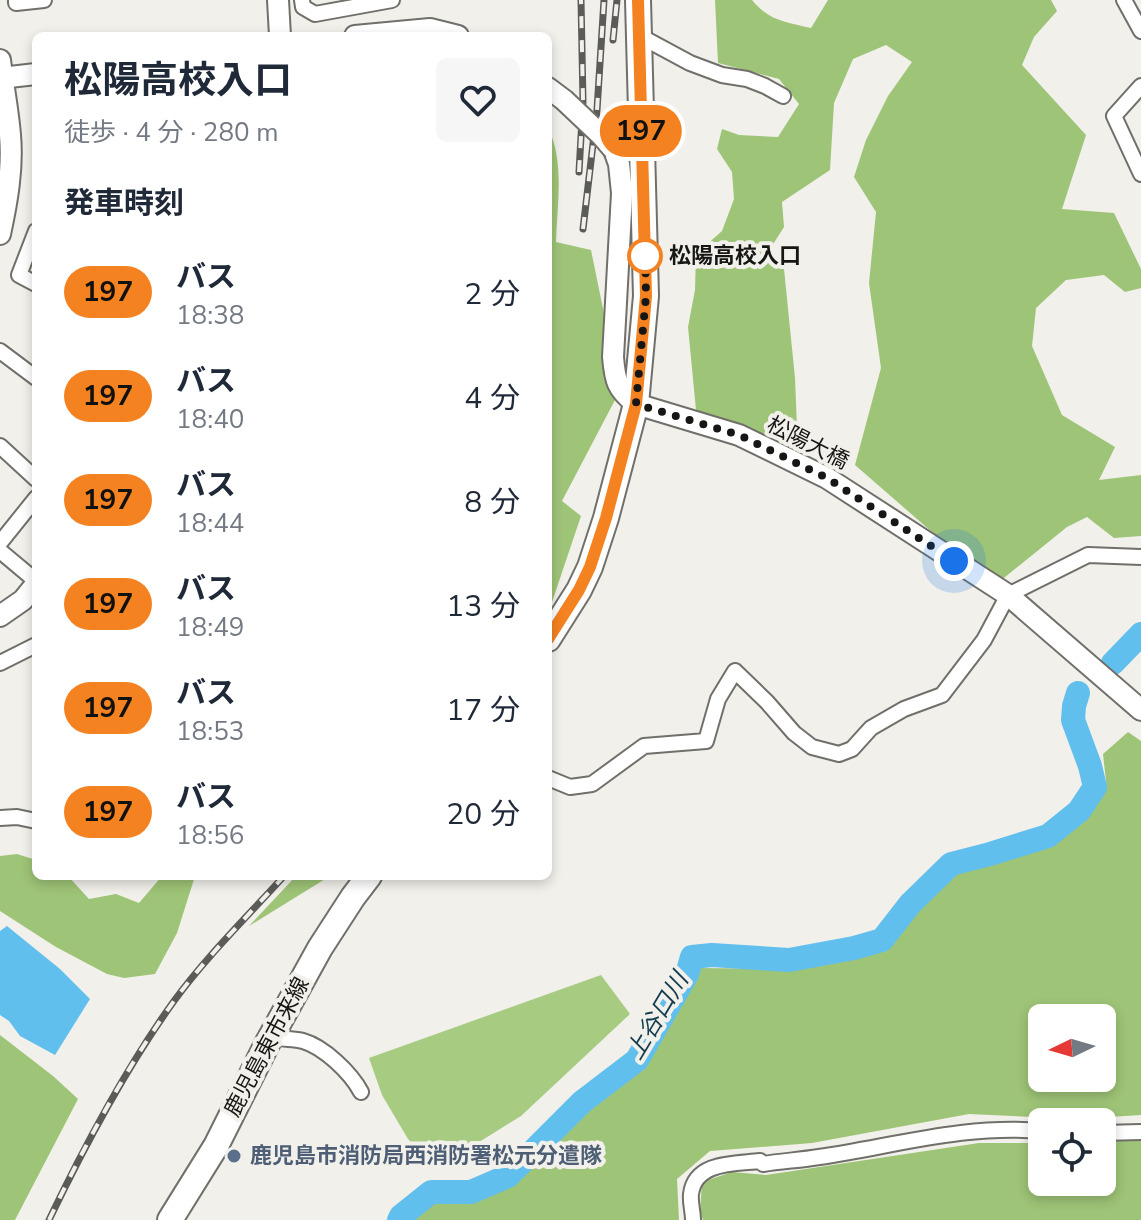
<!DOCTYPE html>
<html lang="ja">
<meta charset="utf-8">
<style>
:root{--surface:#fff;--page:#f6f6f7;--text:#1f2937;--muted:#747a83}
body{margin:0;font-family:"Nunito Sans","Noto Sans JP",sans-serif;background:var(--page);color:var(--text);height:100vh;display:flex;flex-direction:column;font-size:30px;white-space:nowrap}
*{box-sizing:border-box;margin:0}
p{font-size:26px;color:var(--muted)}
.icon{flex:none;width:44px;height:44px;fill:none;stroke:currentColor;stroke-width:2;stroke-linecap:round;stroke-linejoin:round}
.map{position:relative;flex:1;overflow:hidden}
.panel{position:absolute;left:32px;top:32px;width:520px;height:848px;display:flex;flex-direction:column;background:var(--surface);border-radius:12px;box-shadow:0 4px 12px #0003}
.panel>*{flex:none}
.badge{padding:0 16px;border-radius:26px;font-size:28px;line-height:52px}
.needle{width:52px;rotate:265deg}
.controls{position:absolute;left:1028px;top:1004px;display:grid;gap:16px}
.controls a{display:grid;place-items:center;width:88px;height:88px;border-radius:12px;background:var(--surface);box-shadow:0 4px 12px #0003;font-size:40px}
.you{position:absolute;width:40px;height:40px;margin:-20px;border:6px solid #fff;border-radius:50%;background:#1a73e8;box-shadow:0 0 0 12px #1a73e833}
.map>.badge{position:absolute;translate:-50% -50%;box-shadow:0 0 0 4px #fff}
h2{padding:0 32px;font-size:30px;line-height:72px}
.round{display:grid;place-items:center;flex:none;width:84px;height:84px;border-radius:12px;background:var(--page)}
.headline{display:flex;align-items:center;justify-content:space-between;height:136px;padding:0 32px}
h1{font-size:38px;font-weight:700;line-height:60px}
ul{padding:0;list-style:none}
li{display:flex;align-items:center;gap:24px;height:104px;padding:0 32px}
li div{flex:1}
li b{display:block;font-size:30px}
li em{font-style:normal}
li .badge{min-width:88px;font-weight:700;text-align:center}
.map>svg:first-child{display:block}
.green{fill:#a6cb81}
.forest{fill:#9ec477;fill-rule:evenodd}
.water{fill:#61bfed}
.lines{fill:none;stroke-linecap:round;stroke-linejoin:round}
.river{stroke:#61bfed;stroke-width:24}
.street-casing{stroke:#716f6a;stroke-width:18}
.secondary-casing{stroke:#716f6a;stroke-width:24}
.primary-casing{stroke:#716f6a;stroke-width:28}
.street{stroke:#fff;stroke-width:14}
.secondary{stroke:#fff;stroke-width:20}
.primary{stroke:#fff;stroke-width:24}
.rail-casing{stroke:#5b5b58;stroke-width:7}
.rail{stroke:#f2f0eb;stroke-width:4;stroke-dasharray:12;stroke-linecap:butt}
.secondary-bridge-casing{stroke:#716f6a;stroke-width:24;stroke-linecap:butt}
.secondary-bridge{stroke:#fff;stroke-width:20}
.line-casing{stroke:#fff;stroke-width:18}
.line{stroke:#f58220;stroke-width:12}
.walk{stroke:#161614;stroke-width:8;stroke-dasharray:0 14.4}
.stop-dot{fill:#fff;stroke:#f58220;stroke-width:4}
.service-dot{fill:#5c6f8a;stroke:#f2f0eb;stroke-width:3}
.labels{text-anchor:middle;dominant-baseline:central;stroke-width:8;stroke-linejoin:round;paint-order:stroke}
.stop-label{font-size:22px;font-weight:bold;fill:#161614;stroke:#f2f0eb;text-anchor:start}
.street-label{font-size:22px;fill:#161614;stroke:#f2f0eb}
.service-label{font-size:22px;font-weight:bold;fill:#4e5e75;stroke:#f2f0eb;text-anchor:start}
.water-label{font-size:24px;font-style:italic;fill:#133c4f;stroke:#f2f0eb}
</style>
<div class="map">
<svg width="1141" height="1220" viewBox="0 0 1141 1220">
<rect width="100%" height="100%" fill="#f2f0eb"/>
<!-- green -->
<path class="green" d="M 601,975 L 630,1014 L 521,1116 L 436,1169 L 408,1139 L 382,1095 L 369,1058 Z"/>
<!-- forest -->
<path class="forest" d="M 715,0 L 752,0 C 769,21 786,22 811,28 L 828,0 L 1051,0 L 1057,11 L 1034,37 L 1022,65 L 1086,135 L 1062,209 L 1114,213 L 1141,269 L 1141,288 L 1125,292 L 1104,275 L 1066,280 L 1036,308 L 1032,346 L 1062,415 L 1115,447 L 1099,480 L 1141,475 L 1141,536 L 1114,538 L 1087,517 L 1067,527 L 994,586 L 855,465 L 881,368 L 869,283 L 876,212 L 854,177 L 866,140 L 888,96 L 912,62 L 886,45 L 853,59 L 834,103 L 830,170 L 782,202 L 784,227 L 765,257 L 784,269 L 795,378 L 798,453 L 696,410 L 688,327 L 695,290 L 696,254 L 722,231 L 734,199 L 732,172 L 717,149 L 722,129 L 739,135 L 778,137 L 799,104 L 779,79 L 718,63 Z
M 548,127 C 565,163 557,204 556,242 L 591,250 L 609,338 L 605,381 L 615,400 L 562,501 L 581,516 L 548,614 Z
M 1128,732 L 1141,741 L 1141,1115 L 1077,1119 L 969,1114 L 812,1143 L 710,1151 L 677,1179 L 679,1220 L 406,1220 L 431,1201 L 474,1199 L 515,1182 L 591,1106 L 649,1059 L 697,968 L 790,969 L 888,947 L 953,871 L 1047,845 L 1082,822 L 1106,781 L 1103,754 ZM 1042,1018 L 1102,1018 L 1102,1078 L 1042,1078 Z
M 17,854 L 36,860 L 36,876 L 68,876 L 89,899 L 116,894 L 139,903 L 162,876 L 195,876 L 177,933 L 155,974 L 124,978 L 107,974 L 56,947 L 0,911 L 0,856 Z
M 296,876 L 330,876 L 249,926 Z
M 0,1035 L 53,1076 L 78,1099 L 15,1220 L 0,1220 Z
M 1141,1140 L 1141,1220 L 703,1220 L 700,1211 L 702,1182 L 732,1172 L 766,1175 L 979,1143 L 1042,1143 L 1042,1182 L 1102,1182 L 1102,1142 Z"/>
<!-- water -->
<path class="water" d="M 7,926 L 60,969 L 90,999 L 55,1055 L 20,1036 L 9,1021 L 0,1015 L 0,931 Z"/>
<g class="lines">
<!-- river -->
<path class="river" d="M 1113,663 L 1141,634
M 399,1220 L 401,1216 L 431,1192 L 471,1192 L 508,1176 L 582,1102 L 637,1060 L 687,974 L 692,957 L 712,955 L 789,960 L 854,948 L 882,940 L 910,904 L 951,864 L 990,854 L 1048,836 L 1079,811 L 1095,787 L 1090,766 L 1073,720 L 1074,706 L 1078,693"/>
<defs>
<path id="street" d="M 16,0 L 16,3 L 44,0
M 302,0 L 303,7 L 315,14 L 392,0
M 1124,0 L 1141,31
M 638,35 L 690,63 L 722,75 L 747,79 L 765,86 L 783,96
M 1141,86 L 1114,116 L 1141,174
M 36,231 L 19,275 L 36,284
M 0,351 L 36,378
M 0,446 L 36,479
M 0,543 L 36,498
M 0,551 L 36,581
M 0,663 L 36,645
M 548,778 L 570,787 L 592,784 L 644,746 L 706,741 L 718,699 L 735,671 L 767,702 L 794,733 L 812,747 L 839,754 L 852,749 L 871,728 L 904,709 L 942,695 L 984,640 L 1008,595 L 1088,555 L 1141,557
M 0,818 L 17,817 L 36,821
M 271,1036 C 281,1040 292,1038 303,1041 C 324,1047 351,1073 361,1092
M 1102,1133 L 1141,1132
M 693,1220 C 693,1212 690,1202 691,1194 C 695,1161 736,1164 760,1161 L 763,1164 C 782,1161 801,1160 819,1157 C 894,1146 966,1124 1042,1131"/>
<path id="secondary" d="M 278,0 L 280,36
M 355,36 L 430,29 L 458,36
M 0,60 C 3,85 8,110 10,135 C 13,168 7,202 0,234
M 0,78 L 36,74
M 548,88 L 564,100
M 614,150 L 619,164 L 622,193 L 613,357 C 615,381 617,389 636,404 L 739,435 L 827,478 L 1008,595 L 1141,710
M 0,616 L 23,600 L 36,584"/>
<path id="primary" d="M 548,639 L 579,590 L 590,567 L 606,518 L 636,404 L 646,296 L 638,0
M 170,1220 L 216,1146 L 267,1044 L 320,948 L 353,897 L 369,876"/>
</defs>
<!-- street casing -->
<use href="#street" class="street-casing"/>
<!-- secondary casing -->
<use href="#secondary" class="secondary-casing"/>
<!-- primary casing -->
<use href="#primary" class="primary-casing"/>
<!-- street -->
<use href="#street" class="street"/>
<!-- secondary -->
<use href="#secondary" class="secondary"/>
<!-- primary -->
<use href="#primary" class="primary"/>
<defs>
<path id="rail" d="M 613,40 L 617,0
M 579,172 L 583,101 L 581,0
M 583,229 L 597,110 L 604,0
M 49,1220 C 85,1145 125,1069 174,1001 C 206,957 247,917 284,876"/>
</defs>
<!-- rail casing -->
<use href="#rail" class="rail-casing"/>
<!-- rail -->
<use href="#rail" class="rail"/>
<defs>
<path id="secondary-bridge" d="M 564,100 L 601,135 L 614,150"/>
</defs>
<!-- secondary-bridge casing -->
<use href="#secondary-bridge" class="secondary-bridge-casing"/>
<!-- secondary-bridge -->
<use href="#secondary-bridge" class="secondary-bridge"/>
</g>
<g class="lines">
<defs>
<path id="line" d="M 548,639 L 579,590 L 590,567 L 606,518 L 636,404 L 646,296 L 638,0"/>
</defs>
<!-- line casing -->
<use href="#line" class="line-casing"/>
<!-- line -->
<use href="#line" class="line"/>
<!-- walk -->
<path class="walk" d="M 645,256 L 645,243 L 646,296 L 636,404 L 739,435 L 827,478 L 954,561"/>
</g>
<!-- markers -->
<circle class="stop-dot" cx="645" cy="256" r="16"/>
<circle class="service-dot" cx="234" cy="1156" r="8"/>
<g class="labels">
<!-- stop labels -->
<g class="stop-label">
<text x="669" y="256">松陽高校入口</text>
</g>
<!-- street labels -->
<g class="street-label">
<text transform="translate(808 443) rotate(27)">松陽大橋</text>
<text transform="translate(267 1047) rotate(-62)">鹿児島東市来線</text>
</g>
<!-- service labels -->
<g class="service-label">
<text x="250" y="1156">鹿児島市消防局西消防署松元分遣隊</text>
</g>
<!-- water labels -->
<g class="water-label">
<text transform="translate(657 1016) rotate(-59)">上谷口川</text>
</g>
</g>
</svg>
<div class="controls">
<a><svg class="needle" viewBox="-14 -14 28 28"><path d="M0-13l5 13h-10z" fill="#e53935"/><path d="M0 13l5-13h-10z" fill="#747a83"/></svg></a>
<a><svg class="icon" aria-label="locate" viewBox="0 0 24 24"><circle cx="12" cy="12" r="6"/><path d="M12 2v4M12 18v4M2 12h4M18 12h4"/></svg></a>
</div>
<div class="you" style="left:954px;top:561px"></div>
<b class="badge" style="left:641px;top:131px;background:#f58220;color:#111">197</b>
<section class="panel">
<div class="headline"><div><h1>松陽高校入口</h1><p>徒歩 · 4 分 · 280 m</p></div><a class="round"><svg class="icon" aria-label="heart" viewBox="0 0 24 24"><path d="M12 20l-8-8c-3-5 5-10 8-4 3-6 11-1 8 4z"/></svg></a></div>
<h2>発車時刻</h2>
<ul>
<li><span class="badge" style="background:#f58220;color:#111">197</span><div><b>バス</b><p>18:38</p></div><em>2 分</em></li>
<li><span class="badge" style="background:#f58220;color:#111">197</span><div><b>バス</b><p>18:40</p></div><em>4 分</em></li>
<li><span class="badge" style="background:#f58220;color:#111">197</span><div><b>バス</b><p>18:44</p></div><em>8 分</em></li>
<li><span class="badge" style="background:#f58220;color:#111">197</span><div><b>バス</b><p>18:49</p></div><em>13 分</em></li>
<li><span class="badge" style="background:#f58220;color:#111">197</span><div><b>バス</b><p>18:53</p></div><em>17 分</em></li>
<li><span class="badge" style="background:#f58220;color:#111">197</span><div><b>バス</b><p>18:56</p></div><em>20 分</em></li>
</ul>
</section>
</div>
